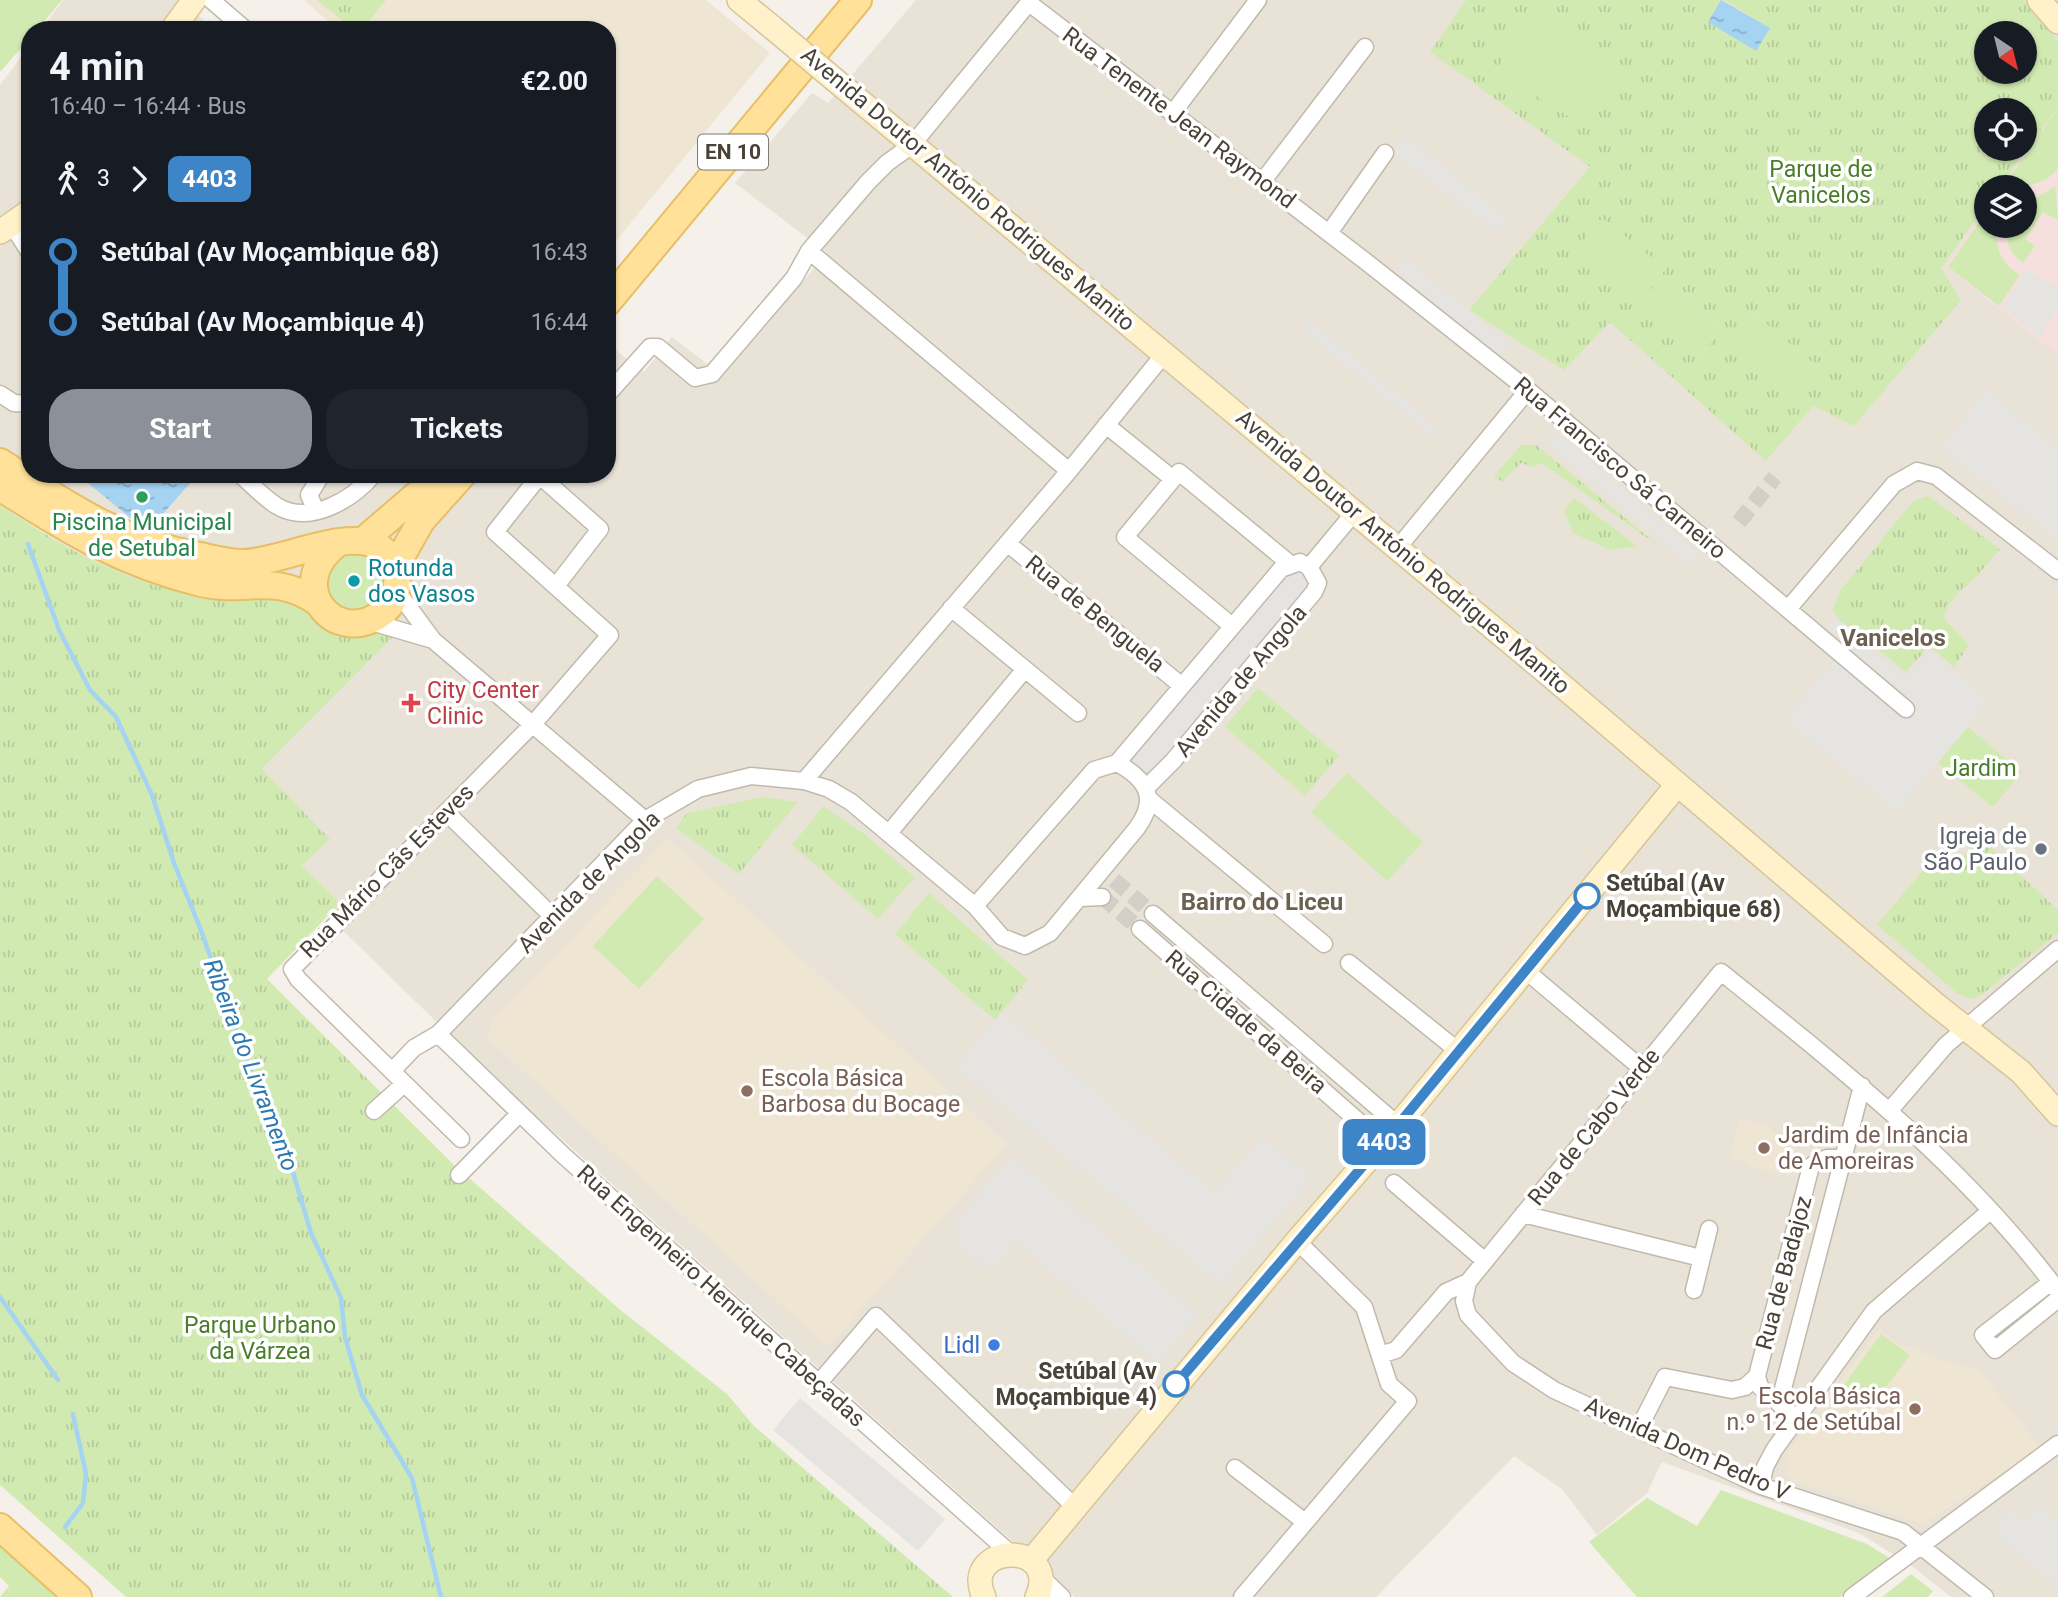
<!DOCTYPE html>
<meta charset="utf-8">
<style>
:root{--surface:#171b24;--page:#20242c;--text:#f1f3f6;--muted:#9ea1a6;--accent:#8c9099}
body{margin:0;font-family:Roboto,sans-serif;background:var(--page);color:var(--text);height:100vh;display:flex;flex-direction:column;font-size:26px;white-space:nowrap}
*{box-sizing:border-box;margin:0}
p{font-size:23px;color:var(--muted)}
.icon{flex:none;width:38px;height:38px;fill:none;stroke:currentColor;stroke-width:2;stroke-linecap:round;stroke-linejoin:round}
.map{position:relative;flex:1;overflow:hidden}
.details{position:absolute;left:21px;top:21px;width:595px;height:462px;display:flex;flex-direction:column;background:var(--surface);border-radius:28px;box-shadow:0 2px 5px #0004}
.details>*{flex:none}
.badge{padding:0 14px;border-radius:10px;font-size:24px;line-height:46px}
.needle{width:46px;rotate:145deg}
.buttons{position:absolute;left:1974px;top:21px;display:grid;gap:14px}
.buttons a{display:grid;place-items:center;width:63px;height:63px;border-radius:50%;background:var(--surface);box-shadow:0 2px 5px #0004;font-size:35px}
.map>.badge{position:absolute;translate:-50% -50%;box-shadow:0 0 0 4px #fff}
.legs{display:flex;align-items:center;gap:10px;height:77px;padding:0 28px;font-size:23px}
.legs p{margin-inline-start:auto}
.overview{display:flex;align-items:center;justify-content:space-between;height:119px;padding:0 28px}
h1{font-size:38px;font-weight:700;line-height:52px}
.primary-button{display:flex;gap:14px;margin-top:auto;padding:14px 28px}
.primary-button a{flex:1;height:80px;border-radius:28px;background:var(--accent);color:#fff;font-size:28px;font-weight:700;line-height:80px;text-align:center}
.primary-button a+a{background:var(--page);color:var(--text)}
ul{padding:0 28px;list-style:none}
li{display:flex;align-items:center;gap:24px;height:70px;font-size:26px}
li i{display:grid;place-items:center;width:10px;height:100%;margin:0 9px;background:currentColor}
li i::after{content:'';width:18px;height:18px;margin:-9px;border:5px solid;border-radius:50%;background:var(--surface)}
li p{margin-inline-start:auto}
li:first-child i{background:linear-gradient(#0000 50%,currentColor 0)}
li:last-child i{background:linear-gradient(currentColor 50%,#0000 0)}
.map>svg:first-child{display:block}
.residential{fill:#e9e3d7;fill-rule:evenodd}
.education{fill:#eee6d3}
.medical{fill:#f5e0dd}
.green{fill:#d1eab2}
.park{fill:url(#park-tufts);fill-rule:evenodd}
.parking{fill:#e6e4e1}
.water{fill:url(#water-ripples)}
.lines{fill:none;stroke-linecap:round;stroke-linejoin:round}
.stream{stroke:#a5d3f2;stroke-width:4.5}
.street-tunnel{stroke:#d3cec6;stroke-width:16;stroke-dasharray:16 8;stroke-linecap:butt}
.street-casing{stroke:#c1b9ac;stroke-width:19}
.secondary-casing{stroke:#d6c599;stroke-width:26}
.primary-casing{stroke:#e6bf66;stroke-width:30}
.street{stroke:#fff;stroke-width:16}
.secondary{stroke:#fff2ca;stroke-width:23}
.primary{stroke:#ffe199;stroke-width:26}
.secondary-bridge-casing{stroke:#d6c599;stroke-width:26;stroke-linecap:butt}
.secondary-bridge{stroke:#fff2ca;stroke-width:23}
.line-1-casing{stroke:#fff;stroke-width:16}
.line-1{stroke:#3d85c6;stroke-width:10}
.leisure-dot{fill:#2e9e5b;stroke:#fff;stroke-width:2.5}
.culture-dot{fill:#0f9aa8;stroke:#fff;stroke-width:2.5}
.health-dot{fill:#e0444e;stroke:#fff;stroke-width:2.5}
.worship-dot{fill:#6b7280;stroke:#fff;stroke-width:2.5}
.stop-1-dot{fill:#fff;stroke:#3d85c6;stroke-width:3.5}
.education-dot{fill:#8d6e63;stroke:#fff;stroke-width:2.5}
.shop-dot{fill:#3f7fe0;stroke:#fff;stroke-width:2.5}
.labels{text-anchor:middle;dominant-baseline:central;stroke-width:7;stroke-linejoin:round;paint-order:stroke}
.shield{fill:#fff;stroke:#807b73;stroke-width:2}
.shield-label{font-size:21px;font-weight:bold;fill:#494237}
.street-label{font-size:23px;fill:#494237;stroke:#fff}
.park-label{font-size:23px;fill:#497d29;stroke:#fff}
.leisure-label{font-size:23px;fill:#27864d;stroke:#fff}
.culture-label{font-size:23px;fill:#0d838f;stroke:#fff;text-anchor:start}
.health-label{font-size:23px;fill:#be3a42;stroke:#fff;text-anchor:start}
.worship-label{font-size:23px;fill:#5b616d;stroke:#fff;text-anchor:end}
.stop-label{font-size:23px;font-weight:bold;fill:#494237;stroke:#fff;text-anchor:start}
.education-label{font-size:23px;fill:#785e54;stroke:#fff;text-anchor:start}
.shop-label{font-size:23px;fill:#366cbe;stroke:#fff;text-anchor:end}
.neighbourhood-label{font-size:24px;font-weight:bold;fill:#6c604e;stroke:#fff}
.water-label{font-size:24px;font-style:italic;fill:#2c7ab0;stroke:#fff}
</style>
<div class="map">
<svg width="2058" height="1597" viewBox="0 0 2058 1597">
<defs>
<pattern id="park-tufts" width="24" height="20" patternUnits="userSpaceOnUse" patternTransform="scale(1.75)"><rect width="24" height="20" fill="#d1eab2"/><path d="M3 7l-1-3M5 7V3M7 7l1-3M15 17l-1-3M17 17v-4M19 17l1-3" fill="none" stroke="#b5ca9a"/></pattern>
<pattern id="water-ripples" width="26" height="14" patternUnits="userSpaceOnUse" patternTransform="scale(1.75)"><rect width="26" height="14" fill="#a5d3f2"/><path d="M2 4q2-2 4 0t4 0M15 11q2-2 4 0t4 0" fill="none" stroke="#88adc5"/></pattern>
</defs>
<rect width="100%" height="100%" fill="#f5f1ea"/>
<!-- residential -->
<path class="residential" d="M 63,0 L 179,0 L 216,30 L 41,30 Z
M 916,0 L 2058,0 L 2058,1597 L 1951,1597 L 1913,1567 L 1859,1533 L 1662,1462 L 1647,1493 L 1597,1535 L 1562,1489 L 1514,1456 L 1376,1597 L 1075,1597 L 499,1083 L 328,916 L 340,903 L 302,866 L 329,839 L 262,769 L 399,631 L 367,603 L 166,589 L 128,577 L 86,558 L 0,505 L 0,85 L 30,45 L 30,474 L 607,474 L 607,343 L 644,372 L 672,337 L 723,376 L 827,253 L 735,183 L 812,93 L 828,103 ZM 1986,33 L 2025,33 L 2025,72 L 1986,72 ZM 1986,110 L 2025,110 L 2025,149 L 1986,149 ZM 1986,187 L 2025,187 L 2025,226 L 1986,226 Z"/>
<!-- education -->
<path class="education" d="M 304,0 L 706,0 L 770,53 L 607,252 L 607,30 L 338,30 Z
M 668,839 L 1007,1144 L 828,1347 L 488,1039 L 492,1020 Z
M 1739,1119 L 1773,1127 L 1772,1132 L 1798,1138 L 1789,1176 L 1748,1166 L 1748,1162 L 1730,1158 Z
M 1879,1329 L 1900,1346 L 1922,1349 L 1924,1354 L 1979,1371 L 2041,1448 L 1923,1524 L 1794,1481 L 1787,1473 L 1788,1452 Z"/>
<!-- medical -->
<path class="medical" d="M 2058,106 L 2058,355 L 1946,267 L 1986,209 L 1986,226 L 2025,226 L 2025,187 L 2002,187 Z"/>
<!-- green -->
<path class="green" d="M 0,0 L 62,0 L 37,30 L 30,30 L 30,38 L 0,72 Z
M 1532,14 L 1619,69 L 1582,125 L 1496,70 Z
M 2058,108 L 2058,168 C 2047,185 2022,187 2003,187 Z
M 2055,186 L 2058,220 L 2043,212 L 2025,239 L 2035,246 L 2023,263 C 2010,253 2004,243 2010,226 L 2025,226 L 2025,205 Z
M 1986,212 L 1986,226 L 1998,226 C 1994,248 2001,264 2020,275 L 1999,306 L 1948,267 Z
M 1602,218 L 1667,269 L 1660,278 L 1723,329 L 1697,359 L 1635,308 L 1639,302 L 1575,251 Z
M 1758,316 L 1818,367 L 1791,399 L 1730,348 Z
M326 582a29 29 0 1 1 58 0a29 29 0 1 1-58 0Z
M 1968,727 L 2022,772 L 1993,807 L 1938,763 Z
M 1347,773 L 1423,842 L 1387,881 L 1311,812 Z
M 657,876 L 704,919 L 639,989 L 593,946 Z
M 1881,1334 L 1910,1355 L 1869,1410 L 1841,1389 Z
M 1721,1490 L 1867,1544 L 1891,1559 L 1840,1597 L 1637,1597 L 1589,1542 L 1647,1498 L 1697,1526 Z
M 0,1538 L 67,1597 L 0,1597 L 9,1586 L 0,1577 Z
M 1911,1574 L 1933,1591 L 1928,1597 L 1882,1597 Z"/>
<!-- park -->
<path class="park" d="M 317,0 L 386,0 L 362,30 L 354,30 Z
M 1466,0 L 1721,0 L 1708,22 L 1770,28 L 1724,0 L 2024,0 L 2058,42 L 2058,107 L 1999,187 L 1986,187 L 1986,205 L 1941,268 L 1961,300 L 1854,426 L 1813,406 L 1766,461 L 1610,322 L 1564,370 L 1469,310 L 1590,167 L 1430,52 ZM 1532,14 L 1618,69 L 1582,125 L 1496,70 ZM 1986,33 L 2025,33 L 2025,72 L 1986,72 ZM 1986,110 L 2025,110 L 2025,149 L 1986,149 ZM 1602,218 L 1666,269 L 1639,302 L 1575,251 ZM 1660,278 L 1722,328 L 1698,359 L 1635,308 ZM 1757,316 L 1818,367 L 1791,399 L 1731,348 Z
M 1521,445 L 1536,445 L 1664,550 L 1542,463 L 1533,467 L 1521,463 L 1502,482 L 1494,476 Z
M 1928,496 L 2000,549 L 1977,576 L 1960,591 L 1948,606 L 1944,618 L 1969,645 L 1954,667 L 1929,646 L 1906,672 L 1837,617 L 1833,610 L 1840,591 L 1913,501 Z
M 1574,498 L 1637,546 L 1610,550 L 1573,533 L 1564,511 Z
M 0,505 C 50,538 100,569 157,586 C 198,597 262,589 296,604 C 311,611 325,628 338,637 L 399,631 L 262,769 L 330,839 L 302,866 L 340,903 L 267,979 L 453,1164 L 618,1308 L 727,1394 L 754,1426 L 953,1597 L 126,1597 L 0,1485 Z
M 1258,688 L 1339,756 L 1305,796 L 1225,727 Z
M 762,797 L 798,802 L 739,874 L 676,828 L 687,813 Z
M 823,806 L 863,833 L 915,877 L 878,919 L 792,845 Z
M 1982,839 L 2058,910 L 2058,933 L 1980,996 L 1970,999 L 1958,994 L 1877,925 L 1933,858 L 1948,870 Z
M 929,893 L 1028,980 L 995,1020 L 895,934 Z"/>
<!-- parking -->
<path class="parking" d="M 1407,137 L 1503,215 L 1505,223 L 1501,229 L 1495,230 L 1395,156 L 1396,145 L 1400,138 Z
M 1404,257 L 1510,345 L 1499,357 L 1394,268 Z
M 2027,269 L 2058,289 L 2058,308 L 2040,337 L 2002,307 Z
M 1311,321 L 1441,431 L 1436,439 L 1302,330 Z
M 1986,389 L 2058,449 L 2058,540 L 1941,448 Z
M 1558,435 L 1698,554 L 1689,565 L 1548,446 Z
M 1289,563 L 1317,579 L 1146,788 L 1117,763 Z
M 1834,619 L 1906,678 L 1929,651 L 1989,700 L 1897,812 L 1785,720 L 1847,645 L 1827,628 Z
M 1002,1012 L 1215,1193 L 1262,1138 L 1312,1177 L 1221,1285 L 956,1067 Z
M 1012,1156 L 1198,1315 L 1157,1363 L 1016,1242 L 990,1271 L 955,1241 L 962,1232 L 953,1225 Z
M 800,1398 L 945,1519 L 918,1551 L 773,1430 Z
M 2038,1506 L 2058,1523 L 2058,1586 L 1994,1534 L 2008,1510 L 2025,1521 Z"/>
<!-- water -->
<path class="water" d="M 1721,0 L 1770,28 L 1756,51 L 1708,22 Z
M 77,474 L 198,474 L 156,522 L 134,521 Z"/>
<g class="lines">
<!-- stream -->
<path class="stream" d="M 28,544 L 59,630 L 75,661 L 90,690 L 116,717 L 152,795 L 174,863 L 202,933 L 261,1101 L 285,1145 L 311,1233 L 341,1298 L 345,1337 L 362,1395 L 412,1478 L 441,1597
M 0,1297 L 58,1380
M 65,1527 L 83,1503 L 86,1474 L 73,1414"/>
<!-- street-tunnel -->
<path class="street-tunnel" d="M 1739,522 L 1775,477
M 1114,880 L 1153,914
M 1102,897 L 1140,929"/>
<defs>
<path id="street" d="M 211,0 L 246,30
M 1029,3 L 1369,264 L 1528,390 L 1906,709
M 1172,114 L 1258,0
M 1262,182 L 1365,47
M 12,225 L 30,253
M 1329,233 L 1385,153
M 809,251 L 1069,471
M 0,394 L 14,403 L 30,404
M 607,395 L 650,347 L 658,347 L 695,378 L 712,374 L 794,278 L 809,251 L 868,182 L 887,163 L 912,145 L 1031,0
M 1106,425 L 1173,479
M 240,474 C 252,485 264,498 277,506 C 310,526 353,499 374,474
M 540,476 L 600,529 L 556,586
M 316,511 L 309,495 L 322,474
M 1007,543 L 1182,686
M 1396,550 L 1528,390
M 1309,567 L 1353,514
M 397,591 L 433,640 L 645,820
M 951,608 L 1078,713
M 1788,609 L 1894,484 L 1917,471 L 1936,476 L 2058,571
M 368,621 L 433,640
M 1232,626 L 1125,537 L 1179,472 L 1289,563
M 1117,763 L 1281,569 L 1300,562 L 1309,567 L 1318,583 L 1314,592 L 1173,761 L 1146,788
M 804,781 L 1069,471 L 1165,353
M 1149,799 L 1324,944
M 446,812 L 552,916
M 889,833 L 1025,669
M 1080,898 L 1102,897
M 1153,914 L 1398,1125
M 1140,929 L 1383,1143
M 1349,963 L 1457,1050
M 1525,970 L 1641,1068
M 438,1034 L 563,1155 L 1010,1553
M 392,1071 L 414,1048 L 438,1034 L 645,820 L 698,789 L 751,776 L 804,781 L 829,789 L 851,802 L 975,906 L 1002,937 L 1025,946 L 1050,933 L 1137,828 C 1158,799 1148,780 1117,763 L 1094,770 L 975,906
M 1890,1110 L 1946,1045 L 2058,949
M 374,1111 L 404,1084
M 461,1139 L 298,979 L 292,969 L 534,723 L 610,635 L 495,532 L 541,474
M 459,1175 L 519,1114
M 1394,1183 L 1485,1261
M 1523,1214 L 1701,1258
M 1468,1282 L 1464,1301 L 1468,1315 L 1513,1363 L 1554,1390 L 1761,1486 L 1903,1532 L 1985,1597
M 2051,1282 L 1983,1335 L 1995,1350 L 2058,1299
M 1694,1290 L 1709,1229
M 1380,1355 L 1396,1350 L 1446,1292 L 1468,1282 L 1721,972 C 1842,1069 1965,1166 2058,1291
M 818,1384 L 876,1316 L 1075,1507
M 1779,1404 L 1862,1086
M 1787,1409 L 1760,1387 L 1757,1376 L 1811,1166 L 1827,1158 L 1844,1158
M 1639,1428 L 1665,1377 L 1732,1390 L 1745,1387 L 1757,1376
M 1235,1468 L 1305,1522
M 1761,1486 L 1765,1467 L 1774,1450 L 1874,1311 L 1990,1211
M 1040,1576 L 1062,1597
M 1242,1597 L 1408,1401 L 1389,1384 L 1364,1307 L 1297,1241
M 1852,1597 L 2058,1444"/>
<path id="secondary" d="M 739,0 L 773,28
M 2039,0 L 2058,22
M 172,30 L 194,0
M 835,80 L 1552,677 L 1935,1004 L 2021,1072 L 2058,1114
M 0,232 L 30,211
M 1031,1561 L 1297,1241 L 1398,1125 L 1677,785
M 984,1597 C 959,1543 1062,1539 1037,1597"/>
<path id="primary" d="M 607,303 L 858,0
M 0,462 C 66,504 121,543 200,556 C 214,559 228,563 242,563 C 280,563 345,528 377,546 C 402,559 404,597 382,613 C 335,649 282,584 338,543
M 0,487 C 67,530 123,564 201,583 C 246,594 273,571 319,603
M 363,541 L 441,474
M 395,567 L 421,521 L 463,474
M 0,1527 L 78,1597"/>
</defs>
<!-- street casing -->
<use href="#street" class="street-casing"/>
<!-- secondary casing -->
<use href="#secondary" class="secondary-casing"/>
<!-- primary casing -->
<use href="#primary" class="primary-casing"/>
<!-- street -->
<use href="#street" class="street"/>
<!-- secondary -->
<use href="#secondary" class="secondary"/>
<!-- primary -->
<use href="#primary" class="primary"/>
<defs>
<path id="secondary-bridge" d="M 773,28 L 835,80"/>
</defs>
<!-- secondary-bridge casing -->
<use href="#secondary-bridge" class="secondary-bridge-casing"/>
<!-- secondary-bridge -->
<use href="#secondary-bridge" class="secondary-bridge"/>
</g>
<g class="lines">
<defs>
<path id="line-1" d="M 1176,1384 L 1398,1125 L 1587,896"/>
</defs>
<!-- line-1 casing -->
<use href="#line-1" class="line-1-casing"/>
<!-- line-1 -->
<use href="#line-1" class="line-1"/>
</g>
<!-- markers -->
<circle class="leisure-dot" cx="142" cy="497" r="7"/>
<circle class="culture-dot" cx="354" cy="581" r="7"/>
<path class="health-dot" d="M407.5 692.5h7v7h7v7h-7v7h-7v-7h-7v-7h7z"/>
<circle class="worship-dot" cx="2041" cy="849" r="7"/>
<g class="stop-1-dot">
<circle cx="1587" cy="896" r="12"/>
<circle cx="1176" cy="1384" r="12"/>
</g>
<g class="education-dot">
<circle cx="747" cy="1091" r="7"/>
<circle cx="1764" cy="1148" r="7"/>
<circle cx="1915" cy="1409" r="7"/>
</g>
<circle class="shop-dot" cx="994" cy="1345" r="7"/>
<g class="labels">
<!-- shield labels -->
<rect class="shield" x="698" y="134.5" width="70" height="35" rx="5"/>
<g class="shield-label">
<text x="733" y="152">EN 10</text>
</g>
<!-- street labels -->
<g class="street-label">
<text transform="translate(1179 118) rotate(37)">Rua Tenente Jean Raymond</text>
<text transform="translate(968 189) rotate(40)">Avenida Doutor António Rodrigues Manito</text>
<text transform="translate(1620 468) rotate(40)">Rua Francisco Sá Carneiro</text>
<text transform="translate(1403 552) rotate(40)">Avenida Doutor António Rodrigues Manito</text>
<text transform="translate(1095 614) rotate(39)">Rua de Benguela</text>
<text transform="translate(1241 681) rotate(-50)">Avenida de Angola</text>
<text transform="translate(387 871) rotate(-45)">Rua Mário Cãs Esteves</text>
<text transform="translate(589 882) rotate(-45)">Avenida de Angola</text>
<text transform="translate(1246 1022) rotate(41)">Rua Cidade da Beira</text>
<text transform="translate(1594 1127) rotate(-51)">Rua de Cabo Verde</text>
<text transform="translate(1784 1273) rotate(-75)">Rua de Badajoz</text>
<text transform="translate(721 1296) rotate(42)">Rua Engenheiro Henrique Cabeçadas</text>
<text transform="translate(1687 1449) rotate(24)">Avenida Dom Pedro V</text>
</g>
<!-- park labels -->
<g class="park-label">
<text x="1821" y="169">Parque de<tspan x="1821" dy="26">Vanicelos</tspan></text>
<text x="1981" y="768">Jardim</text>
<text x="260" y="1325">Parque Urbano<tspan x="260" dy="26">da Várzea</tspan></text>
</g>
<!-- leisure labels -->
<g class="leisure-label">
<text x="142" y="522">Piscina Municipal<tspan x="142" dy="26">de Setubal</tspan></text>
</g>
<!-- culture labels -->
<g class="culture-label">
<text x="368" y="568">Rotunda<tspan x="368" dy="26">dos Vasos</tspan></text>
</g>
<!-- health labels -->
<g class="health-label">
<text x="427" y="690">City Center<tspan x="427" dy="26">Clinic</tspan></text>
</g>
<!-- worship labels -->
<g class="worship-label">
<text x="2027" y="836">Igreja de<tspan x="2027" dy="26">São Paulo</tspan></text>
</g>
<!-- stop labels -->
<g class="stop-label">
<text x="1606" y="883">Setúbal (Av<tspan x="1606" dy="26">Moçambique 68)</tspan></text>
<text x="1157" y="1371" text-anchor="end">Setúbal (Av<tspan x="1157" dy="26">Moçambique 4)</tspan></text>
</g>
<!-- education labels -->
<g class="education-label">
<text x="761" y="1078">Escola Básica<tspan x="761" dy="26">Barbosa du Bocage</tspan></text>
<text x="1778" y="1135">Jardim de Infância<tspan x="1778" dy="26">de Amoreiras</tspan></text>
<text x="1901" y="1396" text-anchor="end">Escola Básica<tspan x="1901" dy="26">n.º 12 de Setúbal</tspan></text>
</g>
<!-- shop labels -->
<g class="shop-label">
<text x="980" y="1345">Lidl</text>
</g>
<!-- neighbourhood labels -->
<g class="neighbourhood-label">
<text x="1893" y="638">Vanicelos</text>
<text x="1262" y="902">Bairro do Liceu</text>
</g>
<!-- water labels -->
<g class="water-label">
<text transform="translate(251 1065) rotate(69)">Ribeira do Livramento</text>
</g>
</g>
</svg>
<div class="buttons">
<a><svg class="needle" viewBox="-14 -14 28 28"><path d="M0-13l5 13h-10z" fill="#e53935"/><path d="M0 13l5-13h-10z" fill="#9ea1a6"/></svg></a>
<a><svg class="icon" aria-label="locate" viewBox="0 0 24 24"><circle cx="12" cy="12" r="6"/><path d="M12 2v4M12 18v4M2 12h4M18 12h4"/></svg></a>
<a><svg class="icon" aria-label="layers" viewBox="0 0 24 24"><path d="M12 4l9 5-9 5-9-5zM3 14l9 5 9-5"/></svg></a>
</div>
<b class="badge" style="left:1384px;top:1142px;background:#3d85c6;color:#fff">4403</b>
<section class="details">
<div class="overview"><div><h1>4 min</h1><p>16:40 – 16:44 · Bus</p></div><b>€2.00</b></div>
<div class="legs"><svg class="icon" aria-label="walk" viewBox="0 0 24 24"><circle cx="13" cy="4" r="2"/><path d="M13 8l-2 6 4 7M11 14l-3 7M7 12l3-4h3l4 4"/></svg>3<svg class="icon" aria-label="forward" viewBox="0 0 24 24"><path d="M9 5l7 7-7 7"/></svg><b class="badge" style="background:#3d85c6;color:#fff">4403</b></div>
<ul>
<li><i style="color:#3d85c6"></i><b>Setúbal (Av Moçambique 68)</b><p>16:43</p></li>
<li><i style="color:#3d85c6"></i><b>Setúbal (Av Moçambique 4)</b><p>16:44</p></li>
</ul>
<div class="primary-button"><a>Start</a><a>Tickets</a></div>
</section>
</div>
